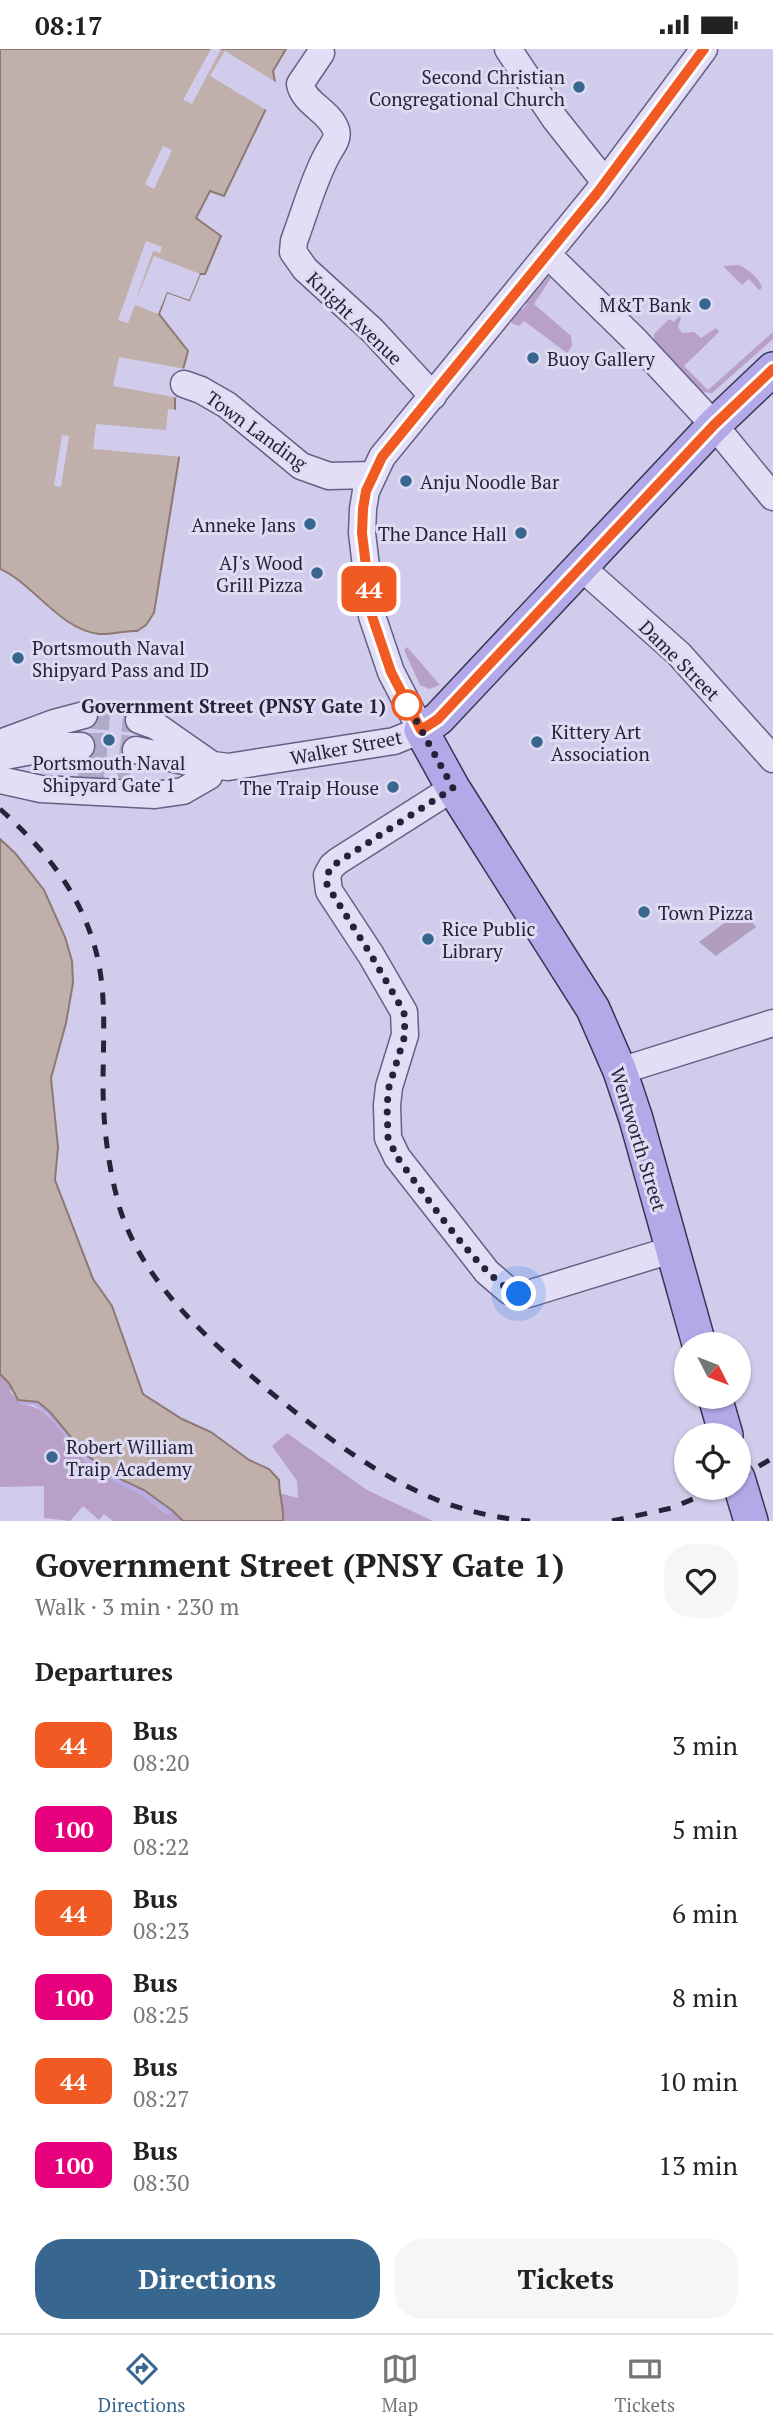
<!DOCTYPE html>
<meta charset="utf-8">
<style>
:root{--surface:#fff;--page:#f6f6f6;--text:#222;--muted:#767676;--line:#e0e0e0;--accent:#37668f}
body{margin:0;font-family:"PT Serif",serif;background:var(--page);color:var(--text);height:100vh;display:flex;flex-direction:column;font-size:26px;white-space:nowrap}
*{box-sizing:border-box;margin:0}
p{font-size:23px;color:var(--muted)}
.icon{flex:none;width:38px;height:38px;fill:none;stroke:currentColor;stroke-width:2;stroke-linecap:round;stroke-linejoin:round}
.map{position:relative;height:1472px;overflow:hidden}
.details{display:flex;flex-direction:column;background:var(--surface);flex:1}
.details>*{flex:none}
.badge{padding:0 14px;border-radius:10px;font-size:24px;line-height:46px}
.needle{width:46px;rotate:132deg}
.tools{position:absolute;left:674px;top:1283px;display:grid;gap:14px}
.tools a{display:grid;place-items:center;width:77px;height:77px;border-radius:50%;background:var(--surface);box-shadow:0 2px 5px #0004;font-size:35px}
.you{position:absolute;width:35px;height:35px;margin:-18px;border:5px solid #fff;border-radius:50%;background:#1a73e8;box-shadow:0 0 0 10px #1a73e833}
.map>.badge{position:absolute;translate:-50% -50%;box-shadow:0 0 0 4px #fff}
h2{padding:0 35px;font-size:26px;line-height:63px}
.round{display:grid;place-items:center;flex:none;width:74px;height:74px;border-radius:28px;background:var(--page)}
.overview{display:flex;align-items:center;justify-content:space-between;height:119px;padding:0 35px}
h1{font-size:33px;font-weight:700;line-height:52px}
.primary-button{display:flex;gap:14px;margin-top:auto;padding:14px 35px}
.primary-button a{flex:1;height:80px;border-radius:28px;background:var(--accent);color:#fff;font-size:28px;font-weight:700;line-height:80px;text-align:center}
.primary-button a+a{background:var(--page);color:var(--text)}
ul{padding:0;list-style:none}
li{display:flex;align-items:center;gap:21px;height:84px;padding:0 35px}
li div{flex:1}
li b{display:block;font-size:26px}
li em{font-style:normal}
li .badge{min-width:77px;font-weight:700;text-align:center}
.status{display:flex;justify-content:space-between;align-items:center;height:49px;padding:0 35px;background:var(--surface);direction:ltr}
.status svg{height:19px;fill:currentColor}
.tab-bar{display:flex;justify-content:space-around;align-items:center;height:98px;border-top:2px solid var(--line);background:var(--surface);font-size:19px;color:var(--muted)}
.tab-bar a{display:grid;justify-items:center;gap:4px}
.tab-bar .active{color:var(--accent)}
.map>svg:first-child{display:block}
.green{fill:#b8a0c8}
.sand{fill:#b8ace3}
.cemetery{fill:#b19ebe}
.water{fill:#c0afab;stroke:#8e7972;stroke-width:2}
.pier{fill:#d1cceb}
.lines{fill:none;stroke-linecap:round;stroke-linejoin:round}
.minor-tunnel{stroke:#aeaac7;stroke-width:26;stroke-dasharray:26 13;stroke-linecap:butt}
.minor-casing{stroke:#626186;stroke-width:29}
.major-casing{stroke:#353655;stroke-width:36}
.minor{stroke:#e3def6;stroke-width:26}
.major{stroke:#b3a9e9;stroke-width:33}
.rail{stroke:#232439;stroke-width:5;stroke-dasharray:12 12;stroke-linecap:butt}
.line-casing{stroke:#fff;stroke-width:16}
.line{stroke:#f15a22;stroke-width:10}
.walk{stroke:#232439;stroke-width:7;stroke-dasharray:0 12.6}
.poi-dot{fill:#37668f;stroke:#dfdbf3;stroke-width:2.5}
.stop-dot{fill:#fff;stroke:#f15a22;stroke-width:3.5}
.labels{text-anchor:middle;dominant-baseline:central;stroke-width:6;stroke-linejoin:round;paint-order:stroke}
.poi-label{font-size:19px;fill:#232439;stroke:#dfdbf3;text-anchor:start}
.street-label{font-size:19px;fill:#232439;stroke:#dfdbf3}
.stop-label{font-size:19px;font-weight:bold;fill:#232439;stroke:#dfdbf3;text-anchor:end}
</style>
<div class="status"><b>08:17</b><svg viewBox="0 0 49 12"><path d="M0 12V9h3v3zM5 12V6h3v6zM10 12V3h3v9zM15 12V0h3v12zM26 1h20v11H26zM47 4h2v5h-2z"/></svg></div>
<div class="map">
<svg width="773" height="1472" viewBox="0 0 773 1472">
<rect width="100%" height="100%" fill="#d1cceb"/>
<!-- green -->
<path class="green" d="M 739,216 C 748,220 760,230 762,239 L 759,241 L 749,230 L 742,236 L 723,217 Z
M 547,225 L 551,229 L 534,255 L 571,287 L 572,297 L 567,304 L 524,272 L 519,277 L 513,275 L 510,271 L 520,259 L 522,261 L 527,255 L 524,253 Z
M 679,267 L 681,269 L 678,278 L 682,284 L 694,283 L 701,289 L 716,279 L 719,283 L 684,317 L 708,341 L 773,283 L 773,290 L 712,344 L 701,343 L 697,339 L 654,294 L 654,285 L 669,270 L 674,273 Z
M 407,598 L 440,636 L 429,640 L 420,636 L 404,601 Z
M 0,1325 L 9,1334 L 12,1343 L 8,1340 L 20,1355 C 51,1357 60,1385 79,1405 C 97,1424 117,1432 138,1444 C 148,1450 158,1459 168,1466 L 173,1462 L 183,1472 L 113,1472 L 104,1465 L 99,1471 L 83,1457 L 70,1472 L 44,1469 L 44,1437 L 0,1438 Z
M 287,1384 L 367,1441 L 433,1472 L 283,1472 L 283,1455 L 279,1444 L 298,1449 L 297,1432 L 272,1397 Z"/>
<!-- sand -->
<path class="sand" d="M 6,1338 L 18,1351 L 38,1353 L 50,1363 L 84,1404 L 118,1429 L 144,1441 L 173,1462 L 169,1466 L 138,1444 L 114,1433 L 80,1406 L 48,1366 L 34,1356 L 20,1355 Z"/>
<!-- cemetery -->
<path class="cemetery" d="M 742,861 L 756,878 L 716,907 L 699,893 Z"/>
<!-- water -->
<path class="water" d="M 0,0 L 286,0 L 273,22 L 276,39 L 224,147 L 210,142 L 196,169 L 221,187 L 205,225 L 200,225 L 189,251 L 167,243 L 159,265 L 188,302 L 175,350 L 175,373 L 179,409 L 154,564 L 146,576 L 137,582 C 124,581 112,586 99,585 C 59,580 33,534 0,520 Z
M 0,790 L 15,804 L 44,841 L 65,888 L 72,912 L 73,934 L 66,974 L 51,1029 L 58,1098 L 55,1131 L 93,1230 L 112,1257 L 143,1345 L 182,1370 L 211,1383 L 249,1411 L 269,1420 L 279,1431 C 279,1446 284,1458 283,1472 L 183,1472 L 173,1462 L 144,1441 L 118,1429 L 84,1404 L 50,1363 L 38,1353 L 18,1351 L 9,1334 L 0,1325 Z"/>
<!-- pier -->
<path class="pier" d="M 211,0 L 221,0 L 192,55 L 183,51 Z
M 225,2 L 279,35 L 280,41 L 268,62 L 210,27 Z
M 163,97 L 172,101 L 154,140 L 145,135 Z
M 146,192 L 162,198 L 160,204 L 153,202 L 135,254 L 154,207 L 200,225 L 189,251 L 167,243 L 158,265 L 135,256 L 128,274 L 118,271 Z
M 119,308 L 186,320 L 179,349 L 113,337 Z
M 168,360 L 178,361 L 183,408 L 93,400 L 96,375 L 166,381 Z
M 62,386 L 69,387 L 61,438 L 54,437 Z"/>
<g class="lines">
<!-- minor-tunnel -->
<path class="minor-tunnel" d="M 84,666 L 139,671
M 81,697 L 111,697 L 136,701
M 78,728 L 129,733"/>
<defs>
<path id="minor" d="M 508,0 L 555,70 L 605,133
M 321,4 L 300,35 C 304,55 330,62 336,81 C 339,90 331,98 327,106 C 313,132 305,163 294,192 L 293,203 L 305,220 L 372,281 L 433,347
M 548,206 L 635,291 L 714,376 L 773,448
M 184,335 L 201,341 L 227,356 L 301,417 L 329,427 L 372,426
M 581,518 L 679,605 L 773,710
M 139,671 L 156,677 L 209,714
M 0,694 L 54,674 L 84,666
M 136,701 L 184,712 L 228,718 L 394,692 L 421,681 L 391,623 L 372,567 L 362,484 L 363,460 L 366,442 L 382,408 L 598,143 L 704,0
M 0,708 L 58,697 L 81,697
M 0,731 L 41,740 L 155,746 L 183,742 L 209,727
M 453,739 L 338,812 L 332,817 L 327,826 L 329,842 L 371,906 L 404,963 L 405,986 L 389,1038 L 387,1056 L 388,1089 L 397,1108 L 487,1223 L 509,1242 L 519,1245 L 528,1245 L 671,1201
M 620,1022 L 773,974"/>
<path id="major" d="M 699,1295 L 636,1070 L 620,1022 L 593,960 L 453,739 L 421,681 L 438,670 L 714,376 L 773,320
M 715,1348 L 726,1386
M 738,1429 L 751,1472"/>
</defs>
<!-- minor casing -->
<use href="#minor" class="minor-casing"/>
<!-- major casing -->
<use href="#major" class="major-casing"/>
<!-- minor -->
<use href="#minor" class="minor"/>
<!-- major -->
<use href="#major" class="major"/>
<!-- rail -->
<path class="rail" d="M 0,760 C 41,797 76,838 93,892 C 111,948 100,1009 104,1066 C 106,1097 111,1129 120,1160 C 144,1236 210,1292 269,1342 C 317,1381 366,1419 423,1445 C 456,1460 494,1469 530,1472
M 738,1429 L 773,1409
M 612,1472 L 672,1459 L 721,1438"/>
</g>
<g class="lines">
<defs>
<path id="line" d="M 704,0 L 598,143 L 382,408 L 366,442 L 363,460 L 362,484 L 372,567 L 391,623 L 421,681 L 438,670 L 714,376 L 773,320"/>
</defs>
<!-- line casing -->
<use href="#line" class="line-casing"/>
<!-- line -->
<use href="#line" class="line"/>
<!-- walk -->
<path class="walk" d="M 407,656 L 406,653 L 453,739 L 332,817 L 327,826 L 327,836 L 371,906 L 404,963 L 405,986 L 389,1038 L 387,1056 L 388,1089 L 397,1108 C 420,1139 486,1236 519,1245"/>
</g>
<!-- markers -->
<g class="poi-dot">
<circle cx="579" cy="38" r="7"/>
<circle cx="705" cy="255" r="7"/>
<circle cx="533" cy="309" r="7"/>
<circle cx="406" cy="432" r="7"/>
<circle cx="310" cy="475" r="7"/>
<circle cx="521" cy="484" r="7"/>
<circle cx="317" cy="524" r="7"/>
<circle cx="18" cy="609" r="7"/>
<circle cx="109" cy="691" r="7"/>
<circle cx="537" cy="693" r="7"/>
<circle cx="393" cy="738" r="7"/>
<circle cx="644" cy="863" r="7"/>
<circle cx="428" cy="890" r="7"/>
<circle cx="52" cy="1408" r="7"/>
</g>
<circle class="stop-dot" cx="407" cy="656" r="14"/>
<g class="labels">
<!-- poi labels -->
<g class="poi-label">
<text x="565" y="27" text-anchor="end">Second Christian<tspan x="565" dy="22">Congregational Church</tspan></text>
<text x="691" y="255" text-anchor="end">M&amp;T Bank</text>
<text x="547" y="309">Buoy Gallery</text>
<text x="420" y="432">Anju Noodle Bar</text>
<text x="296" y="475" text-anchor="end">Anneke Jans</text>
<text x="507" y="484" text-anchor="end">The Dance Hall</text>
<text x="303" y="513" text-anchor="end">AJ's Wood<tspan x="303" dy="22">Grill Pizza</tspan></text>
<text x="32" y="598">Portsmouth Naval<tspan x="32" dy="22">Shipyard Pass and ID</tspan></text>
<text x="551" y="682">Kittery Art<tspan x="551" dy="22">Association</tspan></text>
<text x="109" y="713" text-anchor="middle">Portsmouth Naval<tspan x="109" dy="22">Shipyard Gate 1</tspan></text>
<text x="379" y="738" text-anchor="end">The Traip House</text>
<text x="658" y="863">Town Pizza</text>
<text x="442" y="879">Rice Public<tspan x="442" dy="22">Library</tspan></text>
<text x="66" y="1397">Robert William<tspan x="66" dy="22">Traip Academy</tspan></text>
</g>
<!-- street labels -->
<g class="street-label">
<text transform="translate(355 269) rotate(44)">Knight Avenue</text>
<text transform="translate(257 381) rotate(36)">Town Landing</text>
<text transform="translate(680 611) rotate(45)">Dame Street</text>
<text transform="translate(346 698) rotate(-11)">Walker Street</text>
<text transform="translate(639 1090) rotate(73)">Wentworth Street</text>
</g>
<!-- stop labels -->
<g class="stop-label">
<text x="386" y="656">Government Street (PNSY Gate 1)</text>
</g>
</g>
</svg>
<div class="tools">
<a><svg class="needle" viewBox="-14 -14 28 28"><path d="M0-13l5 13h-10z" fill="#e53935"/><path d="M0 13l5-13h-10z" fill="#767676"/></svg></a>
<a><svg class="icon" aria-label="locate" viewBox="0 0 24 24"><circle cx="12" cy="12" r="6"/><path d="M12 2v4M12 18v4M2 12h4M18 12h4"/></svg></a>
</div>
<div class="you" style="left:519px;top:1245px"></div>
<b class="badge" style="left:369px;top:540px;background:#f15a22;color:#fff">44</b>
</div>
<section class="details">
<div class="overview"><div><h1>Government Street (PNSY Gate 1)</h1><p>Walk · 3 min · 230 m</p></div><a class="round"><svg class="icon" aria-label="heart" viewBox="0 0 24 24"><path d="M12 20l-8-8c-3-5 5-10 8-4 3-6 11-1 8 4z"/></svg></a></div>
<h2>Departures</h2>
<ul>
<li><span class="badge" style="background:#f15a22;color:#fff">44</span><div><b>Bus</b><p>08:20</p></div><em>3 min</em></li>
<li><span class="badge" style="background:#e6007e;color:#fff">100</span><div><b>Bus</b><p>08:22</p></div><em>5 min</em></li>
<li><span class="badge" style="background:#f15a22;color:#fff">44</span><div><b>Bus</b><p>08:23</p></div><em>6 min</em></li>
<li><span class="badge" style="background:#e6007e;color:#fff">100</span><div><b>Bus</b><p>08:25</p></div><em>8 min</em></li>
<li><span class="badge" style="background:#f15a22;color:#fff">44</span><div><b>Bus</b><p>08:27</p></div><em>10 min</em></li>
<li><span class="badge" style="background:#e6007e;color:#fff">100</span><div><b>Bus</b><p>08:30</p></div><em>13 min</em></li>
</ul>
<div class="primary-button"><a>Directions</a><a>Tickets</a></div>
</section>
<nav class="tab-bar">
<a class="active"><svg class="icon" aria-label="directions" viewBox="0 0 24 24"><path d="M12 3l9 9-9 9-9-9zM9 14v-3h6M13 9l2 2-2 2"/></svg>Directions</a>
<a><svg class="icon" aria-label="map" viewBox="0 0 24 24"><path d="M3 6l6-2 6 2 6-2v14l-6 2-6-2-6 2zM9 4v14M15 6v14"/></svg>Map</a>
<a><svg class="icon" aria-label="tickets" viewBox="0 0 24 24"><path d="M3 7h18v10H3zM15 7v10"/></svg>Tickets</a>
</nav>
